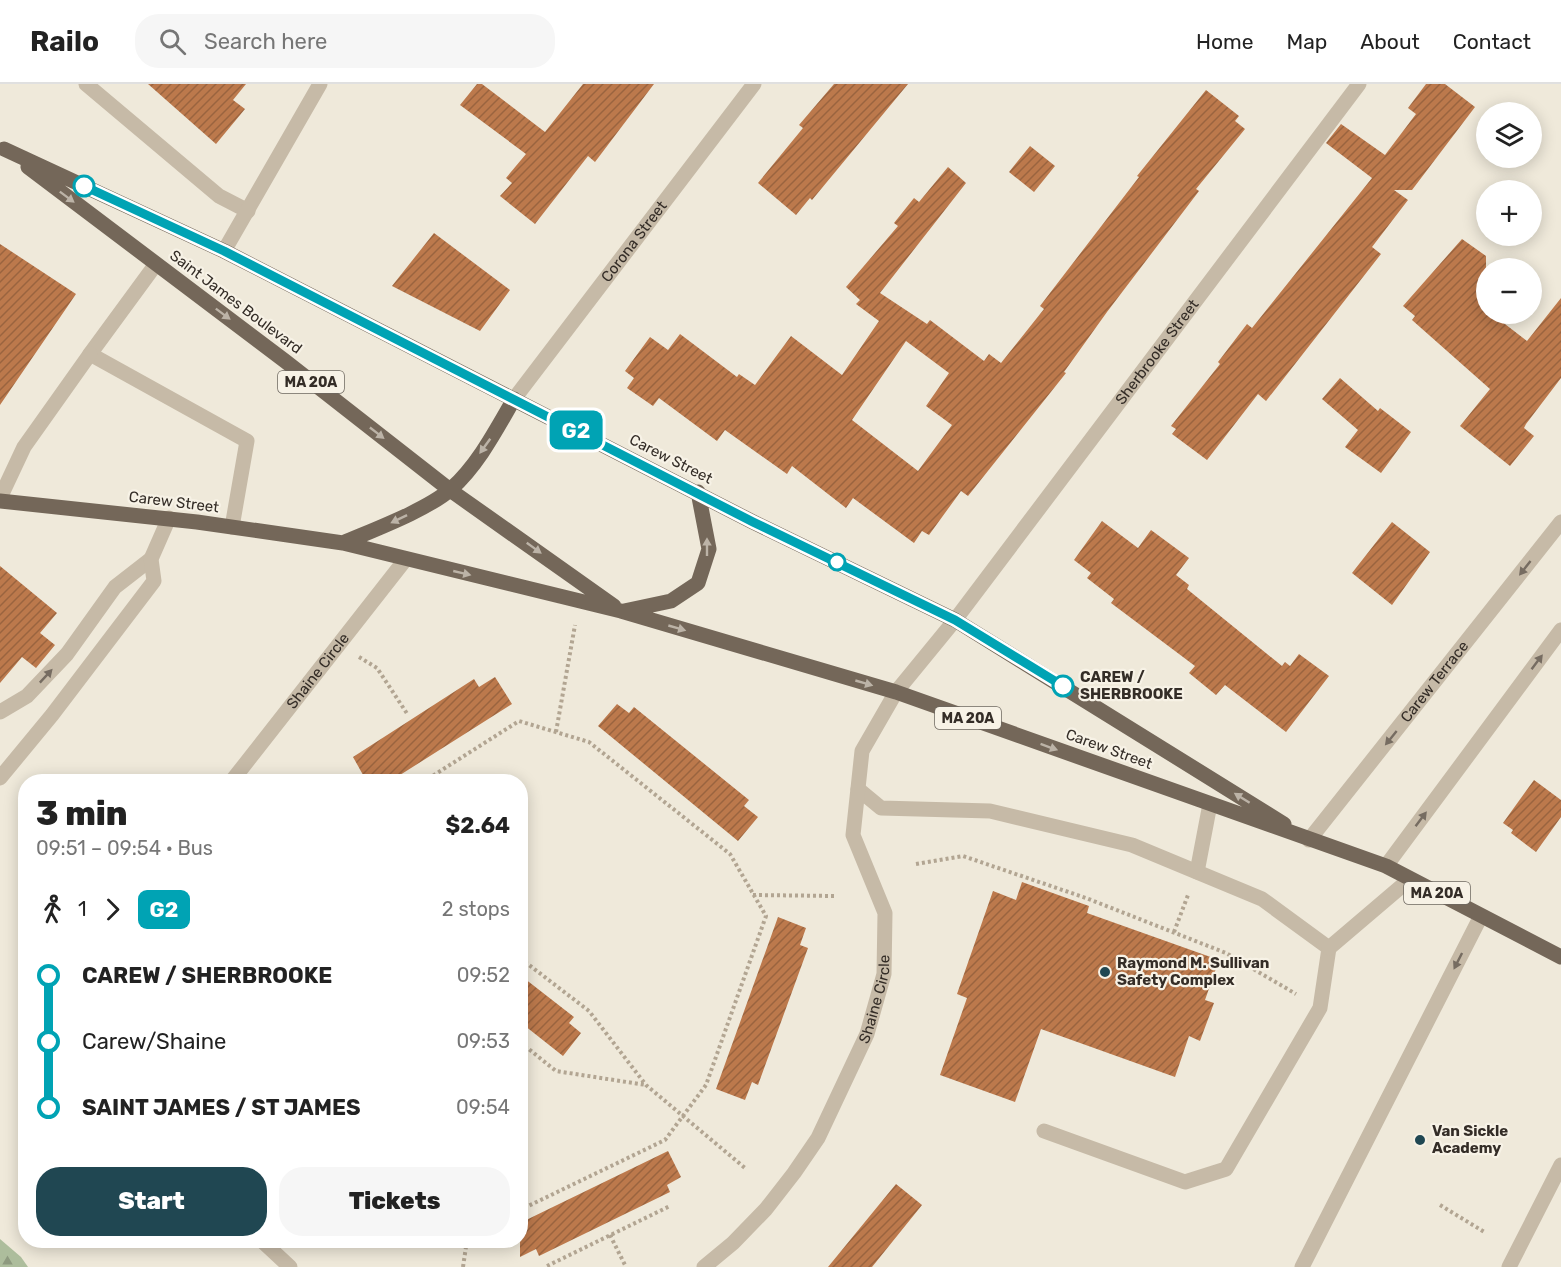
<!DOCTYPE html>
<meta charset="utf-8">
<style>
:root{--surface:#fff;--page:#f6f6f6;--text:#222;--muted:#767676;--line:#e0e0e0;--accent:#204752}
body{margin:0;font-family:Rubik,sans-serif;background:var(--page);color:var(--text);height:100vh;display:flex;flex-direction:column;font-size:22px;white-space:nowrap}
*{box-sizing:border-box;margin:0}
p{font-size:20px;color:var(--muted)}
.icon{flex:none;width:33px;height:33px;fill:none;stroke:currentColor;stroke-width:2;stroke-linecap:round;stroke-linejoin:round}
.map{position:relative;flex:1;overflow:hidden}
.details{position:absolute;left:18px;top:690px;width:510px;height:474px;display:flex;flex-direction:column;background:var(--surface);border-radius:24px;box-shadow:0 3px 15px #0003}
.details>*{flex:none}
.badge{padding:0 12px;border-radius:9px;font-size:21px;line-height:39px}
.tools{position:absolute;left:1476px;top:18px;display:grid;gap:12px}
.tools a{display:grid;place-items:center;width:66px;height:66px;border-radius:50%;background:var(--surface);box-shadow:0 3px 15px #0003;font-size:30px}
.map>.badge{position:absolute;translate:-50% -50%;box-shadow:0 0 0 3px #fff}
.legs{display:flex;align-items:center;gap:9px;height:66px;padding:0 18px;font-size:20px}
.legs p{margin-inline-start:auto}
.overview{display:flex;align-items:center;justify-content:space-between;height:102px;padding:0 18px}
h1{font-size:33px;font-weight:800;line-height:45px}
.action{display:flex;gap:12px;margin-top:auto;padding:12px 18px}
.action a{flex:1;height:69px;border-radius:24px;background:var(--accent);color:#fff;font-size:24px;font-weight:800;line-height:69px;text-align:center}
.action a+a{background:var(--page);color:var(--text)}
ul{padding:0 18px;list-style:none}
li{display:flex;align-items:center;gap:21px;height:66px;font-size:22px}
li i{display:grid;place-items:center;width:9px;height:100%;margin:0 8px;background:currentColor}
li i::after{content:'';width:15px;height:15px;margin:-8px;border:4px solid;border-radius:50%;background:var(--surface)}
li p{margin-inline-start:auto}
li:first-child i{background:linear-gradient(#0000 50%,currentColor 0)}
li:last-child i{background:linear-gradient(currentColor 50%,#0000 0)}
header{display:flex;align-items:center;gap:36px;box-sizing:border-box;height:84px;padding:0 30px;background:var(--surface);border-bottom:2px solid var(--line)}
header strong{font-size:28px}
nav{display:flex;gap:33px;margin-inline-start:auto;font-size:21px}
.search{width:420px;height:54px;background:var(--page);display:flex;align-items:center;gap:15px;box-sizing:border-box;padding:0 21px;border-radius:24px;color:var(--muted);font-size:22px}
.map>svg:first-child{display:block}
.forest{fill:url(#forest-firs)}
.building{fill:url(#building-hatch);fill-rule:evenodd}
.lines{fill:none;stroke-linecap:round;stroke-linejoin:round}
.path{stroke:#b2a592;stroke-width:4;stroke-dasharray:3 3;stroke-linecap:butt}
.minor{stroke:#c6baa7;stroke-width:15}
.major{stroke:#746759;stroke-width:15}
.oneway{fill:#bcb3a7}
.oneway2{fill:#766c61}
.line-1-casing{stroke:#fff;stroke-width:14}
.line-1{stroke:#00a3b4;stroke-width:9}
.stop-1-dot{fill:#fff;stroke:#00a3b4;stroke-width:3}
.poi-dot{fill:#204752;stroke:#f7f2e6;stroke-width:2}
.labels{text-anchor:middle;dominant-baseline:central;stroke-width:4.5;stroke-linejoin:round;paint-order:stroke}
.shield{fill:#f7f2e6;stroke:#6e6860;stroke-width:1.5}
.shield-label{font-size:14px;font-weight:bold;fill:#342d27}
.street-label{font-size:15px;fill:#342d27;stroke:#f7f2e6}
.stop-label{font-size:15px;font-weight:bold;fill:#342d27;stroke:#f7f2e6;text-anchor:start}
.poi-label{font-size:15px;font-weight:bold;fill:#342d27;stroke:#f7f2e6;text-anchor:start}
</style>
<header>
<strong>Railo</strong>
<div class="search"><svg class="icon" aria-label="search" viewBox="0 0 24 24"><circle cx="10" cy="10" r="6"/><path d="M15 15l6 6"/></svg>Search here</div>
<nav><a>Home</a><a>Map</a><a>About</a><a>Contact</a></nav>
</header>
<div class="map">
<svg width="1561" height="1183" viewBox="0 0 1561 1183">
<defs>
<pattern id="forest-firs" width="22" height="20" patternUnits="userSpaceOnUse" patternTransform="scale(1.5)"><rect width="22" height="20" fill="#adbd9c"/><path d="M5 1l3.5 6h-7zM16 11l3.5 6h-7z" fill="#8e9a7f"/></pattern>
<pattern id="building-hatch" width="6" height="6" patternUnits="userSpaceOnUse" patternTransform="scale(1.5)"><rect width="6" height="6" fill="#bc794c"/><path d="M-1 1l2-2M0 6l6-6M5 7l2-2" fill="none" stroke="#9a643f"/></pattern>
</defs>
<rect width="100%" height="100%" fill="#efe9da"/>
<!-- forest -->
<path class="forest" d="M 0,1155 L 21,1173 L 28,1183 L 0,1183 Z"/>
<!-- building -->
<path class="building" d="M 148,0 L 246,0 L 233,16 L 245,25 L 216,60 Z
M 477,0 L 482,0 L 545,48 L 583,0 L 654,0 L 595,78 L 588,72 L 535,140 L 500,112 L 512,99 L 506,94 L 526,70 L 460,21 Z
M 834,0 L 908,0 L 812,116 L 810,114 L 796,131 L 758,99 L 803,44 L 799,41 Z
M 1426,0 L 1445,0 L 1475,23 L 1412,106 L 1394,106 L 1408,116 L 1372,163 L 1381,170 L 1266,317 L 1258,310 L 1207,376 L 1172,350 L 1176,345 L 1171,342 L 1220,280 L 1218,278 L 1247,240 L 1252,244 L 1372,94 L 1326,59 L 1341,40 L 1385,71 L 1416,30 L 1408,24 Z
M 1206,6 L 1239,32 L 1235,37 L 1245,45 L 1196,105 L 1199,107 L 1107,228 L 1064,288 L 1066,289 L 968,412 L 961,407 L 929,451 L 922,447 L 914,459 L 853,414 L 846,424 L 792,382 L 787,390 L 725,346 L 717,357 L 659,314 L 653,322 L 627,304 L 634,294 L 625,287 L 650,253 L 668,266 L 680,250 L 737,293 L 739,290 L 755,301 L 791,252 L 842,291 L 879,237 L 856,220 L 860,216 L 846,203 L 898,142 L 894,139 L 914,114 L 919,118 L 948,83 L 966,99 L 880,209 L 927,240 L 930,236 L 984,277 L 989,270 L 1001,279 L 1044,225 L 1040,222 L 1139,93 L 1137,92 ZM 906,257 L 949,289 L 926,322 L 952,341 L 918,387 L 852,336 Z
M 1030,62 L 1055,82 L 1034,108 L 1009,88 Z
M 434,149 L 510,206 L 480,247 L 392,202 Z
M 1462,155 L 1486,172 L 1486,230 L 1492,230 L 1527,257 L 1561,214 L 1561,294 L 1526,340 L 1524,344 L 1534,352 L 1510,382 L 1460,342 L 1490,305 L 1412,236 L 1415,232 L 1403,222 Z
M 0,160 L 76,210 L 0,321 Z
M 1340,294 L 1378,327 L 1380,324 L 1411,348 L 1381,389 L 1345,363 L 1358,346 L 1322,315 Z
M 1102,437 L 1138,464 L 1151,446 L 1189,474 L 1176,491 L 1189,501 L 1187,505 L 1282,582 L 1285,578 L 1290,582 L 1299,570 L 1329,592 L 1286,648 L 1225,601 L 1216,611 L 1189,589 L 1195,582 L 1111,519 L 1114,515 L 1087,494 L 1091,489 L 1074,476 Z
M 1392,438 L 1430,468 L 1392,521 L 1352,489 Z
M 0,482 L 57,529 L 40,549 L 55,561 L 36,584 L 22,573 L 0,599 Z
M 495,593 L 512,620 L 389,698 L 367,698 L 353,673 L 474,595 L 479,603 Z
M 617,620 L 629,629 L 634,623 L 749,716 L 744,722 L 758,733 L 738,757 L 598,642 Z
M 1534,696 L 1561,716 L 1561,733 L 1536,768 L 1511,749 L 1513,746 L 1503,739 Z
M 1022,798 L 1089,822 L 1087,829 L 1219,876 L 1205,916 L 1214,919 L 1200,957 L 1189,952 L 1175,993 L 1041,945 L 1015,1018 L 940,991 L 967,914 L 957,910 L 993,807 L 1016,816 Z
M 778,833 L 806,844 L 800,861 L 808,864 L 758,1001 L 752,998 L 745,1016 L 716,1005 Z
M 520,891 L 574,933 L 569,939 L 581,949 L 563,972 L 520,938 Z
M 668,1067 L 681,1093 L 667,1101 L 670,1108 L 539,1172 L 536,1165 L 520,1173 L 520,1139 Z
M 896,1100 L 922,1121 L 872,1183 L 828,1183 Z"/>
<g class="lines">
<!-- path -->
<path class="path" d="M 359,573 L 377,584 L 408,631
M 556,648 L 575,541
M 423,698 L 519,637 L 589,658 L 730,770 L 766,832 L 706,1001 L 665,1056 L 520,1126
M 916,780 L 963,772 L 1086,814 L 1226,869 L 1296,910
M 753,811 L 835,812
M 1174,848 L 1188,811
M 520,874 L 589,927 L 646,1001 L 745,1084
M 520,958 L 556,987 L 646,1001
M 1440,1121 L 1486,1149
M 610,1151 L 626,1183
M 547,1182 L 670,1122
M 463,1183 L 467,1156"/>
<!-- minor -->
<g class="minor">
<path d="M 86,0 L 219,112 L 248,127"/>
<path d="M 224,167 L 320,0"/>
<path d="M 156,180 L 90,270 L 247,357 L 232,443"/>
<path id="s1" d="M 514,315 L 754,0"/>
<path d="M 0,414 L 24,363 L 90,270"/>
<path d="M 0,628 L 27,612 L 67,570 L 115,503 L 151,475"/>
<path d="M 0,694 L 52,631 L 154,497 L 151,475 L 169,434"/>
<path id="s2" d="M 231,698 L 405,476"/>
<path d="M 858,705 L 881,724 L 990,727 L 1132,761 L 1262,815 L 1329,864 L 1320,924 L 1226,1085 L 1185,1098 L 1044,1047"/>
<path id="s3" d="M 1309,756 L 1561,438"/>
<path d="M 1386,782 L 1561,546"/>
<path d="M 1197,788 L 1210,720"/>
<path d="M 1329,864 L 1410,795"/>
<path d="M 261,1156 L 290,1183"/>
<path id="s4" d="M 704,1183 L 733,1159 L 766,1125 L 794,1089 L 818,1054 L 867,950 L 884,890 L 885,829 L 853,751 L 862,667 L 896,608 L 955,536 L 1359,0"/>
<path d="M 1302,1183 L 1481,832"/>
<path d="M 1509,1183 L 1561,1081"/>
</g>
<!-- major -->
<path class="major" d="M 4,65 L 224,167 L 753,438 L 955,536 L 1284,740
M 28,83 L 285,277 L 450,406 L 614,522
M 0,417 L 197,438 L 343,459 L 621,527 L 896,608 L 1386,782 L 1561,873
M 343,459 C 373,446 427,426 451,405 C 478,381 496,346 514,315
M 624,527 L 671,517 L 698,499 L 709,465 L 698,408"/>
</g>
<!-- one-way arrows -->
<defs><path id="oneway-solid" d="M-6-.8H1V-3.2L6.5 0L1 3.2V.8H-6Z" transform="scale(1.5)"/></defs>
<g class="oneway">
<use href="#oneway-solid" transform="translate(67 113) rotate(37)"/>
<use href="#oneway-solid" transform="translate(223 230) rotate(37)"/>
<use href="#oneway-solid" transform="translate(377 349) rotate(38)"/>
<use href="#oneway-solid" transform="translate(485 362) rotate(126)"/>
<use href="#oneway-solid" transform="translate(399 435) rotate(154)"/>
<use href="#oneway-solid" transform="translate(707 463) rotate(-90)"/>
<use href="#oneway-solid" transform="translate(534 464) rotate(36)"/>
<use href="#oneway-solid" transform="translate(462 489) rotate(13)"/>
<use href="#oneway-solid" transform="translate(677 544) rotate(16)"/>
<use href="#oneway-solid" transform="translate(864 599) rotate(16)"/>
<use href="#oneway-solid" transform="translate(1049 663) rotate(20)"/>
<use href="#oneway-solid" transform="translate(1242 714) rotate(-148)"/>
</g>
<g class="oneway2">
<use href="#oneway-solid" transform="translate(1525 484) rotate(128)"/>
<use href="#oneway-solid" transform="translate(1537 578) rotate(-53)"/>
<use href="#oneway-solid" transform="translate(46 592) rotate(-47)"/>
<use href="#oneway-solid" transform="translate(1391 654) rotate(129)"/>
<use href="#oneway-solid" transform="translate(1421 735) rotate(-53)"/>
<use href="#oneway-solid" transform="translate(1458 877) rotate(117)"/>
</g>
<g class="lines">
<defs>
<path id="line-1" d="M 84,102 L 224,167 L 753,438 L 955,536 L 1063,602"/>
</defs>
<!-- line-1 casing -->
<use href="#line-1" class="line-1-casing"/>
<!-- line-1 -->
<use href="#line-1" class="line-1"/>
</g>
<!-- markers -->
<g class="stop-1-dot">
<circle cx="84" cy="102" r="10"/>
<circle cx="837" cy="478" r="8"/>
<circle cx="1063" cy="602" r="10"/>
</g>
<g class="poi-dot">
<circle cx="1105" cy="888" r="6"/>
<circle cx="1420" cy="1056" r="6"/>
</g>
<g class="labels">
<!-- shield labels -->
<g class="shield">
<rect x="278" y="287" width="66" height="22" rx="4.5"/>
<rect x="935" y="623" width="66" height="22" rx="4.5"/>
<rect x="1404" y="798" width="66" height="22" rx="4.5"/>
</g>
<g class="shield-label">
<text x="311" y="298">MA 20A</text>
<text x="968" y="634">MA 20A</text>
<text x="1437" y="809">MA 20A</text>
</g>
<!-- street labels -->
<g class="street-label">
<text stroke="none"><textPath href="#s1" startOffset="198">Corona Street</textPath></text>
<text transform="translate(236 218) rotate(37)">Saint James Boulevard</text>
<text stroke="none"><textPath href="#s4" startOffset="1077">Sherbrooke Street</textPath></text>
<text transform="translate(671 375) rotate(27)">Carew Street</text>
<text transform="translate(174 418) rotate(7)">Carew Street</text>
<text stroke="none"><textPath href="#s2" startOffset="141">Shaine Circle</textPath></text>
<text stroke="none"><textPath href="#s3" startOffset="202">Carew Terrace</textPath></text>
<text transform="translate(1109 665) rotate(20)">Carew Street</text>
<text stroke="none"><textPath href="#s4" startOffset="324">Shaine Circle</textPath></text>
</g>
<!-- stop labels -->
<g class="stop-label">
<text x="1080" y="593">CAREW /<tspan x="1080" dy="17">SHERBROOKE</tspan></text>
</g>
<!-- poi labels -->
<g class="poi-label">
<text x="1117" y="879">Raymond M. Sullivan<tspan x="1117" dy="17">Safety Complex</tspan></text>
<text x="1432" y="1047">Van Sickle<tspan x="1432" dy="17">Academy</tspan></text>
</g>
</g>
</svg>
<div class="tools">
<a><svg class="icon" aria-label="layers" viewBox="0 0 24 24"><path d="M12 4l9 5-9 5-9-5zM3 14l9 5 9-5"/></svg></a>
<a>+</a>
<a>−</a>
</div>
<b class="badge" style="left:576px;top:346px;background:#00a3b4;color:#fff">G2</b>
<section class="details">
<div class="overview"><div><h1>3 min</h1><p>09:51 – 09:54 · Bus</p></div><b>$2.64</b></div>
<div class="legs"><svg class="icon" aria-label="walk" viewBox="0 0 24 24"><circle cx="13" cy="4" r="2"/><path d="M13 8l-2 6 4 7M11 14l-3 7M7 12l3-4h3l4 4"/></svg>1<svg class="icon" aria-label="forward" viewBox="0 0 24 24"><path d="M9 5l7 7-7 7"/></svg><b class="badge" style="background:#00a3b4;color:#fff">G2</b><p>2 stops</p></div>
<ul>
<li><i style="color:#00a3b4"></i><b>CAREW / SHERBROOKE</b><p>09:52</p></li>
<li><i style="color:#00a3b4"></i><span>Carew/Shaine</span><p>09:53</p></li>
<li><i style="color:#00a3b4"></i><b>SAINT JAMES / ST JAMES</b><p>09:54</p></li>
</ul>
<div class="action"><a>Start</a><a>Tickets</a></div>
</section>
</div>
